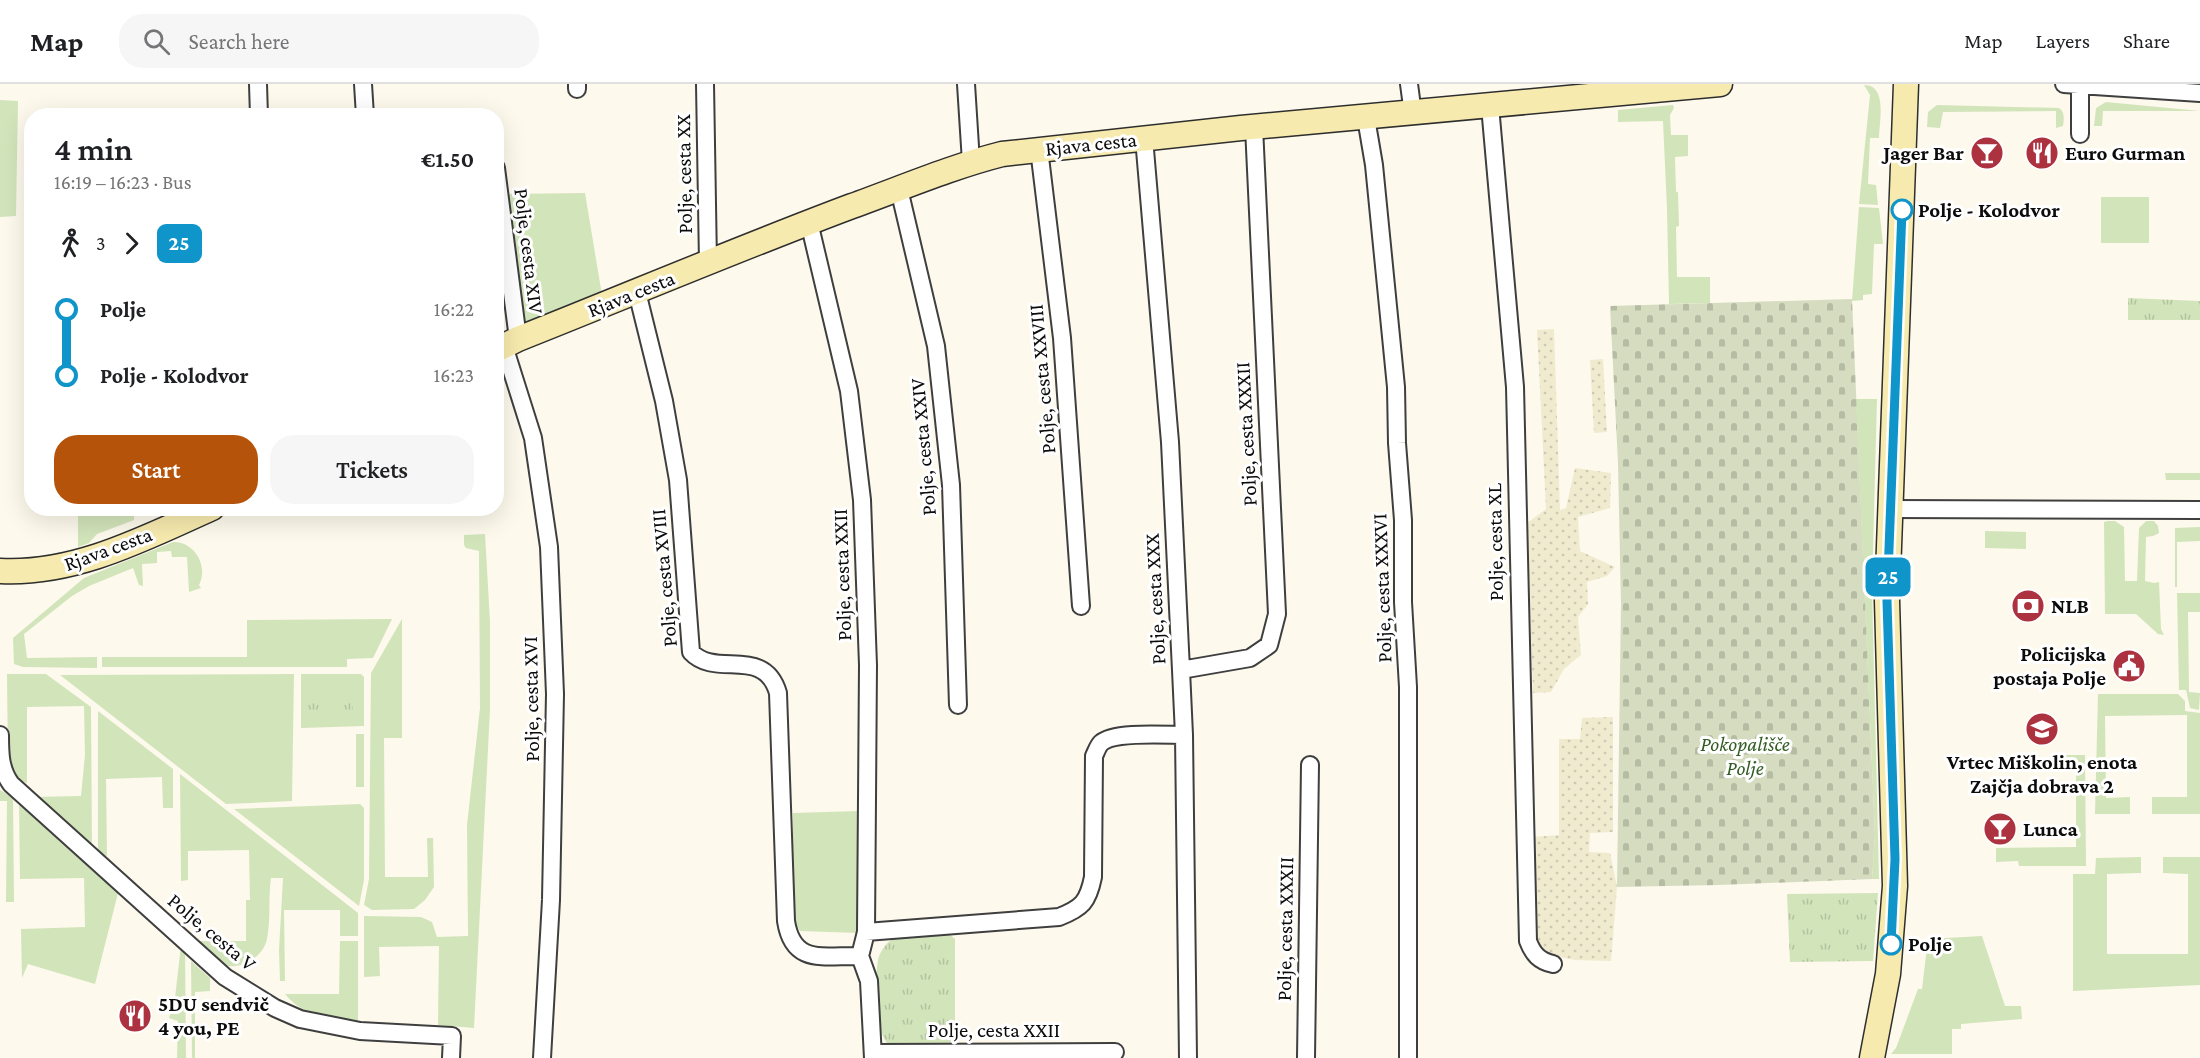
<!DOCTYPE html>
<meta charset="utf-8">
<style>
:root{--surface:#fff;--page:#f6f6f6;--text:#202124;--muted:#757577;--line:#e0e0e0;--accent:#b45309}
body{margin:0;font-family:"Crimson Pro",serif;background:var(--page);color:var(--text);height:100vh;display:flex;flex-direction:column;font-size:22px;white-space:nowrap}
*{box-sizing:border-box;margin:0}
p{font-size:20px;color:var(--muted)}
.icon{flex:none;width:33px;height:33px;fill:none;stroke:currentColor;stroke-width:2;stroke-linecap:round;stroke-linejoin:round}
.map{position:relative;flex:1;overflow:hidden}
.details{position:absolute;left:24px;top:24px;width:480px;height:408px;display:flex;flex-direction:column;background:var(--surface);border-radius:24px;box-shadow:0 6px 24px #0002}
.details>*{flex:none}
.badge{padding:0 12px;border-radius:9px;font-size:21px;line-height:39px}
.map>.badge{position:absolute;translate:-50% -50%;box-shadow:0 0 0 3px #fff}
.legs{display:flex;align-items:center;gap:9px;height:66px;padding:0 30px;font-size:20px}
.legs p{margin-inline-start:auto}
.overview{display:flex;align-items:center;justify-content:space-between;height:102px;padding:0 30px}
h1{font-size:33px;font-weight:600;line-height:45px}
.button{display:flex;gap:12px;margin-top:auto;padding:12px 30px}
.button a{flex:1;height:69px;border-radius:24px;background:var(--accent);color:#fff;font-size:24px;font-weight:600;line-height:69px;text-align:center}
.button a+a{background:var(--page);color:var(--text)}
ul{padding:0 30px;list-style:none}
li{display:flex;align-items:center;gap:21px;height:66px;font-size:22px}
li i{display:grid;place-items:center;width:9px;height:100%;margin:0 8px;background:currentColor}
li i::after{content:'';width:15px;height:15px;margin:-8px;border:4px solid;border-radius:50%;background:var(--surface)}
li p{margin-inline-start:auto}
li:first-child i{background:linear-gradient(#0000 50%,currentColor 0)}
li:last-child i{background:linear-gradient(currentColor 50%,#0000 0)}
header{display:flex;align-items:center;gap:36px;box-sizing:border-box;height:84px;padding:0 30px;background:var(--surface);border-bottom:2px solid var(--line)}
header strong{font-size:28px}
nav{display:flex;gap:33px;margin-inline-start:auto;font-size:21px}
.search{width:420px;height:54px;background:var(--page);display:flex;align-items:center;gap:15px;box-sizing:border-box;padding:0 21px;border-radius:24px;color:var(--muted);font-size:22px}
.map>svg:first-child{display:block}
.farmland{fill:url(#farmland-dots)}
.grass{fill:#d2e4ba}
.cemetery{fill:url(#cemetery-stones)}
.park{fill:url(#park-tufts)}
.lines{fill:none;stroke-linecap:round;stroke-linejoin:round}
.street-casing{stroke:#3f3f3f;stroke-width:20}
.secondary-casing{stroke:#2e2e2e;stroke-width:27}
.street{stroke:#fff;stroke-width:16}
.secondary{stroke:#f7eaae;stroke-width:24}
.line-1-casing{stroke:#fff;stroke-width:14}
.line-1{stroke:#1095ca;stroke-width:9}
.stop-1-dot{fill:#fff;stroke:#1095ca;stroke-width:3}
.labels{text-anchor:middle;dominant-baseline:central;stroke-width:6;stroke-linejoin:round;paint-order:stroke}
.street-label{font-size:21px;fill:#0c0c0c;stroke:#fff}
.poi-label{font-size:21px;font-weight:bold;fill:#0c0c0c;stroke:#fff;text-anchor:start}
.stop-label{font-size:21px;font-weight:bold;fill:#0c0c0c;stroke:#fff;text-anchor:start}
.park-label{font-size:21px;font-style:italic;fill:#325c23;stroke:#fff}
</style>
<header>
<strong>Map</strong>
<div class="search"><svg class="icon" aria-label="search" viewBox="0 0 24 24"><circle cx="10" cy="10" r="6"/><path d="M15 15l6 6"/></svg>Search here</div>
<nav><a>Map</a><a>Layers</a><a>Share</a></nav>
</header>
<div class="map">
<svg width="2200" height="974" viewBox="0 0 2200 974">
<defs>
<pattern id="farmland-dots" width="8" height="8" patternUnits="userSpaceOnUse" patternTransform="scale(1.5)"><rect width="8" height="8" fill="#f0ebcf"/><path d="M2 2h.1M6 6h.1" fill="none" stroke="#cdc8b1" stroke-width="1.8" stroke-linecap="round"/></pattern>
<pattern id="cemetery-stones" width="16" height="16" patternUnits="userSpaceOnUse" patternTransform="scale(1.5)"><rect width="16" height="16" fill="#d5dcc0"/><path d="M2 7V4a2 2 0 0 1 4 0v3zM10 15v-3a2 2 0 0 1 4 0v3z" fill="#b6bca4"/></pattern>
<pattern id="park-tufts" width="24" height="20" patternUnits="userSpaceOnUse" patternTransform="scale(1.5)"><rect width="24" height="20" fill="#d2e4ba"/><path d="M3 7l-1-3M5 7V3M7 7l1-3M15 17l-1-3M17 17v-4M19 17l1-3" fill="none" stroke="#b3c29f"/></pattern>
</defs>
<rect width="100%" height="100%" fill="#fdf9ec"/>
<!-- farmland -->
<path class="farmland" d="M 1554,245 L 1560,426 L 1566,424 L 1575,384 L 1611,389 L 1610,424 L 1578,433 L 1580,467 L 1615,483 L 1607,492 L 1587,498 L 1588,520 L 1578,533 L 1581,571 L 1564,585 L 1551,608 L 1533,609 L 1527,439 L 1546,425 L 1537,246 Z
M 1603,275 L 1607,348 L 1594,349 L 1590,276 Z
M 1613,633 L 1613,748 L 1590,749 L 1589,768 L 1610,769 L 1617,803 L 1611,877 L 1575,876 L 1538,869 L 1536,855 L 1534,753 L 1559,751 L 1559,655 L 1580,655 L 1582,634 Z"/>
<!-- grass -->
<path class="grass" d="M 1864,1 C 1888,1 1879,38 1879,54 L 1870,54 L 1868,100 L 1876,101 L 1878,121 L 1859,120 L 1870,11 Z
M 0,16 L 18,17 L 16,132 L 0,133 Z
M 2106,18 L 2200,27 L 2103,27 L 2102,42 L 2094,42 L 2096,24 Z
M 1673,21 L 1674,24 L 1670,31 L 1671,51 L 1688,51 L 1688,72 L 1675,73 L 1676,108 L 1678,108 L 1679,142 L 1676,143 L 1677,193 L 1710,193 L 1710,219 L 1669,220 L 1667,125 L 1663,37 L 1618,38 L 1618,26 Z
M 1937,21 L 2059,24 C 2065,28 2064,35 2063,42 L 2056,44 L 2056,27 L 1943,28 L 1940,44 L 1927,43 L 1928,28 Z
M 585,109 L 602,211 L 524,243 L 505,110 Z
M 2101,113 L 2149,113 L 2149,159 L 2101,159 Z
M 1859,123 L 1879,124 L 1883,160 L 1874,160 L 1872,210 L 1863,211 L 1863,216 L 1852,217 Z
M 1856,315 L 1877,315 L 1872,505 L 1879,795 L 1872,795 L 1875,751 Z
M 2165,389 L 2200,389 L 2200,396 L 2166,396 Z
M 78,425 L 134,425 L 134,436 L 97,450 L 89,459 L 78,463 Z
M 2108,437 L 2115,437 L 2124,443 L 2125,497 L 2137,497 L 2139,444 L 2146,437 L 2154,437 L 2158,442 L 2159,449 L 2153,452 L 2146,453 L 2145,497 L 2154,499 L 2159,498 L 2161,545 L 2164,551 L 2158,550 L 2136,530 L 2105,530 L 2104,438 Z
M 2200,443 L 2200,457 L 2177,458 L 2177,503 L 2175,503 L 2175,444 Z
M 1985,447 L 2026,448 L 2026,465 L 1985,464 Z
M 485,450 L 490,538 L 490,625 L 474,944 L 438,941 L 439,862 L 379,863 L 380,892 L 364,893 L 364,832 L 421,833 L 432,838 L 437,853 L 468,852 L 467,741 L 480,624 L 479,467 L 466,464 L 464,461 L 464,451 Z
M 173,458 C 194,457 209,482 199,501 L 201,504 L 189,508 L 187,473 L 172,473 L 171,467 L 157,468 L 157,479 L 142,480 L 143,502 L 139,501 L 133,484 L 89,502 L 72,512 L 24,550 L 27,574 L 97,573 L 97,584 L 23,583 L 14,580 L 13,554 L 84,494 Z
M 2177,509 L 2200,509 L 2200,528 L 2188,528 L 2189,608 L 2200,609 L 2199,626 L 2190,624 L 2186,606 L 2179,606 Z
M 392,535 L 373,574 L 347,575 L 347,583 L 102,583 L 102,573 L 247,573 L 247,536 Z
M 402,535 L 402,654 L 384,654 L 385,793 L 428,793 L 427,754 L 433,754 L 434,803 L 425,816 L 414,825 L 372,826 L 364,821 L 369,795 L 371,589 Z
M 7,590 L 46,590 L 91,623 L 92,766 L 31,713 L 81,712 L 85,671 L 84,622 L 27,623 L 27,699 L 18,697 L 8,680 Z
M 294,590 L 292,717 L 226,720 L 60,591 Z
M 301,590 L 361,590 L 364,593 L 364,642 L 301,644 Z
M 2098,610 L 2178,610 L 2185,617 L 2185,627 L 2200,629 L 2200,730 L 2152,730 L 2152,713 L 2187,713 L 2187,631 L 2105,632 L 2106,714 L 2130,713 L 2130,730 L 2095,730 Z
M 98,627 L 173,685 L 173,724 L 163,724 L 162,693 L 106,695 L 107,772 L 98,770 Z
M 356,650 L 364,650 L 364,703 L 356,703 Z
M 2051,671 L 2085,671 L 2086,782 L 2019,782 L 2018,777 L 1996,778 L 1996,764 L 2076,763 L 2076,681 L 2051,681 Z
M 180,690 L 358,829 L 358,852 L 340,852 L 340,826 L 284,826 L 285,897 L 280,897 L 279,866 L 283,794 L 271,794 C 268,814 271,835 267,855 C 263,874 238,889 219,879 C 210,874 202,864 194,857 L 246,857 L 246,816 L 250,816 L 249,766 L 188,767 L 188,796 L 181,797 Z
M 0,706 L 13,713 L 14,818 L 6,818 L 7,717 L 0,717 Z
M 19,718 L 119,805 L 95,900 L 28,880 L 22,894 L 21,845 L 85,843 L 84,794 L 20,795 Z
M 360,720 L 364,724 L 364,796 L 359,822 L 234,725 Z
M 860,727 L 859,849 L 800,847 L 793,836 L 793,729 Z
M 2141,773 L 2141,789 L 2107,790 L 2107,870 L 2188,870 L 2188,790 L 2163,789 L 2163,773 L 2200,773 L 2200,901 L 2073,907 L 2073,790 L 2095,790 L 2096,774 Z
M 1982,852 L 2005,922 L 2021,922 L 2022,935 L 1961,940 L 1961,945 L 1952,945 L 1952,970 L 1891,970 L 1896,964 L 1918,905 L 1922,905 L 1928,855 Z
M 340,857 L 358,857 L 358,939 C 329,934 305,934 285,910 L 339,910 Z
M 181,861 L 185,865 L 186,974 L 177,974 L 178,937 L 169,934 L 175,914 Z
M 191,877 L 210,894 L 210,907 L 195,908 L 195,974 L 192,974 Z"/>
<!-- cemetery -->
<path class="cemetery" d="M 1852,215 L 1875,751 L 1872,795 L 1718,801 L 1617,803 L 1621,520 L 1618,379 L 1610,222 Z"/>
<!-- park -->
<path class="park" d="M 2128,214 L 2200,217 L 2200,236 L 2128,236 Z
M 352,605 L 353,635 L 338,635 L 337,606 Z
M 304,606 L 319,606 L 319,635 L 304,635 Z
M 1878,809 L 1873,877 L 1790,878 L 1787,810 Z
M 949,850 L 955,855 L 955,955 L 951,962 L 889,961 C 874,948 875,895 878,876 C 880,867 886,859 894,854 C 906,849 935,851 949,850 Z"/>
<g class="lines">
<defs>
<path id="street" d="M 258,0 L 259,32
M 363,0 L 365,32
M 577,0 L 577,5
M 705,0 L 708,179
M 966,0 L 971,78
M 1409,0 L 1413,30
M 2064,0 L 2200,9
M 2080,1 L 2080,50
M 1490,22 L 1515,303 L 1528,857 C 1533,870 1539,877 1553,880
M 1366,34 L 1374,81 L 1396,303 L 1397,359 L 1403,436 L 1403,518 L 1408,603 L 1408,974
M 1144,54 L 1170,358 L 1181,586 L 1184,651 L 1188,974
M 1039,65 L 1062,254 L 1081,522
M 496,84 L 518,255
M 899,105 L 936,262 L 951,401 L 958,621
M 809,138 L 849,307 L 862,416 L 868,581 L 866,848 L 860,872 L 869,897 L 873,974
M 637,208 L 664,317 L 678,396 L 691,568 C 716,595 764,561 778,609 L 786,837 C 793,882 824,871 860,872
M 504,262 L 533,354 L 549,463 L 555,610 L 551,816 L 542,974
M 1890,425 L 2200,426
M 1181,586 L 1250,574 L 1269,561 L 1277,530 L 1254,43
M 0,651 C 0,669 0,685 11,700 L 225,893 L 275,924 L 300,935 L 360,947 L 452,952 L 451,974
M 866,848 L 1059,833 C 1082,824 1088,818 1093,793 L 1094,672 C 1096,668 1098,662 1101,659 C 1114,647 1166,651 1184,651
M 873,969 L 1115,968
M 1306,974 L 1310,681"/>
<path id="secondary" d="M 496,266 L 518,255 C 629,211 740,164 852,122 C 902,104 951,83 1002,70 L 1241,44 L 1720,0
M 0,487 C 75,491 145,454 212,424
M 1872,974 L 1888,890 L 1895,802 L 1887,517 L 1906,0"/>
</defs>
<!-- street casing -->
<use href="#street" class="street-casing"/>
<!-- secondary casing -->
<use href="#secondary" class="secondary-casing"/>
<!-- street -->
<use href="#street" class="street"/>
<!-- secondary -->
<use href="#secondary" class="secondary"/>
</g>
<g class="lines">
<defs>
<path id="line-1" d="M 1891,860 L 1895,775 L 1887,517 L 1902,126"/>
</defs>
<!-- line-1 casing -->
<use href="#line-1" class="line-1-casing"/>
<!-- line-1 -->
<use href="#line-1" class="line-1"/>
</g>
<!-- icons -->
<defs>
<symbol id="bar-disc" viewBox="-11 -11 22 22"><circle r="9.5" fill="#ad3240" stroke="#fff"/><path d="M-6-5H6L.8 .8V4.5H3.5V6h-7V4.5H-.8V.8Z" fill="#fff"/></symbol>
<symbol id="restaurant-disc" viewBox="-11 -11 22 22"><circle r="9.5" fill="#ad3240" stroke="#fff"/><path d="M-5-6h1v4h1v-4h1v4h1v-4h1v5L-1.5 .5V6h-2V.5L-5-1ZM5-6V6H3V1.5H1.5Q1.5-4 5-6Z" fill="#fff"/></symbol>
<symbol id="bank-disc" viewBox="-11 -11 22 22"><circle r="9.5" fill="#ad3240" stroke="#fff"/><path d="M-6-4H6V4H-6ZM0-2.3a2.3 2.3 0 1 0 0 4.6a2.3 2.3 0 1 0 0-4.6Z" fill="#fff"/></symbol>
<symbol id="civic-disc" viewBox="-11 -11 22 22"><circle r="9.5" fill="#ad3240" stroke="#fff"/><path d="M-.6-6.5H3V-4.5H.6V-3L4-1V1h2V6H-6V1h2V-1L-.6-3ZM-1.2 2.5V6h2.4V2.5Z" fill="#fff"/></symbol>
<symbol id="school-disc" viewBox="-11 -11 22 22"><circle r="9.5" fill="#ad3240" stroke="#fff"/><path d="M0-5L7-2L0 1L-7-2ZM-4 1L0 2.5L4 1V4Q0 6-4 4Z" fill="#fff"/></symbol>
</defs>
<g fill-rule="evenodd">
<use href="#bar-disc" x="1968" y="50" width="38" height="38"/>
<use href="#restaurant-disc" x="2023" y="50" width="38" height="38"/>
<use href="#bank-disc" x="2009" y="503" width="38" height="38"/>
<use href="#civic-disc" x="2110" y="563" width="38" height="38"/>
<use href="#school-disc" x="2023" y="626" width="38" height="38"/>
<use href="#bar-disc" x="1981" y="726" width="38" height="38"/>
<use href="#restaurant-disc" x="116" y="913" width="38" height="38"/>
</g>
<!-- markers -->
<g class="stop-1-dot">
<circle cx="1902" cy="126" r="10"/>
<circle cx="1891" cy="860" r="10"/>
</g>
<g class="labels">
<!-- street labels -->
<g class="street-label">
<text transform="translate(1091 60) rotate(-6)">Rjava cesta</text>
<text transform="translate(684 90) rotate(-91)">Polje, cesta XX</text>
<text transform="translate(529 167) rotate(83)">Polje, cesta XIV</text>
<text transform="translate(631 210) rotate(-22)">Rjava cesta</text>
<text transform="translate(1042 295) rotate(-95)">Polje, cesta XXVIII</text>
<text transform="translate(1246 350) rotate(-93)">Polje, cesta XXXII</text>
<text transform="translate(923 363) rotate(-95)">Polje, cesta XXIV</text>
<text transform="translate(1495 458) rotate(-91)">Polje, cesta XL</text>
<text transform="translate(108 465) rotate(-20)">Rjava cesta</text>
<text transform="translate(842 491) rotate(-92)">Polje, cesta XXII</text>
<text transform="translate(664 494) rotate(-95)">Polje, cesta XVIII</text>
<text transform="translate(1382 504) rotate(-92)">Polje, cesta XXXVI</text>
<text transform="translate(1155 515) rotate(-93)">Polje, cesta XXX</text>
<text transform="translate(531 615) rotate(-91)">Polje, cesta XVI</text>
<text transform="translate(1285 845) rotate(-89)">Polje, cesta XXXII</text>
<text transform="translate(212 848) rotate(40)">Polje, cesta V</text>
<text x="994" y="946">Polje, cesta XXII</text>
</g>
<!-- poi labels -->
<g class="poi-label">
<text x="1964" y="69" text-anchor="end">Jager Bar</text>
<text x="2065" y="69">Euro Gurman</text>
<text x="2051" y="522">NLB</text>
<text x="2106" y="570" text-anchor="end">Policijska<tspan x="2106" dy="24">postaja Polje</tspan></text>
<text x="2042" y="678" text-anchor="middle">Vrtec Miškolin, enota<tspan x="2042" dy="24">Zajčja dobrava 2</tspan></text>
<text x="2023" y="745">Lunca</text>
<text x="158" y="920">5DU sendvič<tspan x="158" dy="24">4 you, PE</tspan></text>
</g>
<!-- stop labels -->
<g class="stop-label">
<text x="1918" y="126">Polje - Kolodvor</text>
<text x="1908" y="860">Polje</text>
</g>
<!-- park labels -->
<g class="park-label">
<text x="1745" y="660">Pokopališče<tspan x="1745" dy="24">Polje</tspan></text>
</g>
</g>
</svg>
<b class="badge" style="left:1888px;top:493px;background:#1095ca;color:#fff">25</b>
<section class="details">
<div class="overview"><div><h1>4 min</h1><p>16:19 – 16:23 · Bus</p></div><b>€1.50</b></div>
<div class="legs"><svg class="icon" aria-label="walk" viewBox="0 0 24 24"><circle cx="13" cy="4" r="2"/><path d="M13 8l-2 6 4 7M11 14l-3 7M7 12l3-4h3l4 4"/></svg>3<svg class="icon" aria-label="forward" viewBox="0 0 24 24"><path d="M9 5l7 7-7 7"/></svg><b class="badge" style="background:#1095ca;color:#fff">25</b></div>
<ul>
<li><i style="color:#1095ca"></i><b>Polje</b><p>16:22</p></li>
<li><i style="color:#1095ca"></i><b>Polje - Kolodvor</b><p>16:23</p></li>
</ul>
<div class="button"><a>Start</a><a>Tickets</a></div>
</section>
</div>
